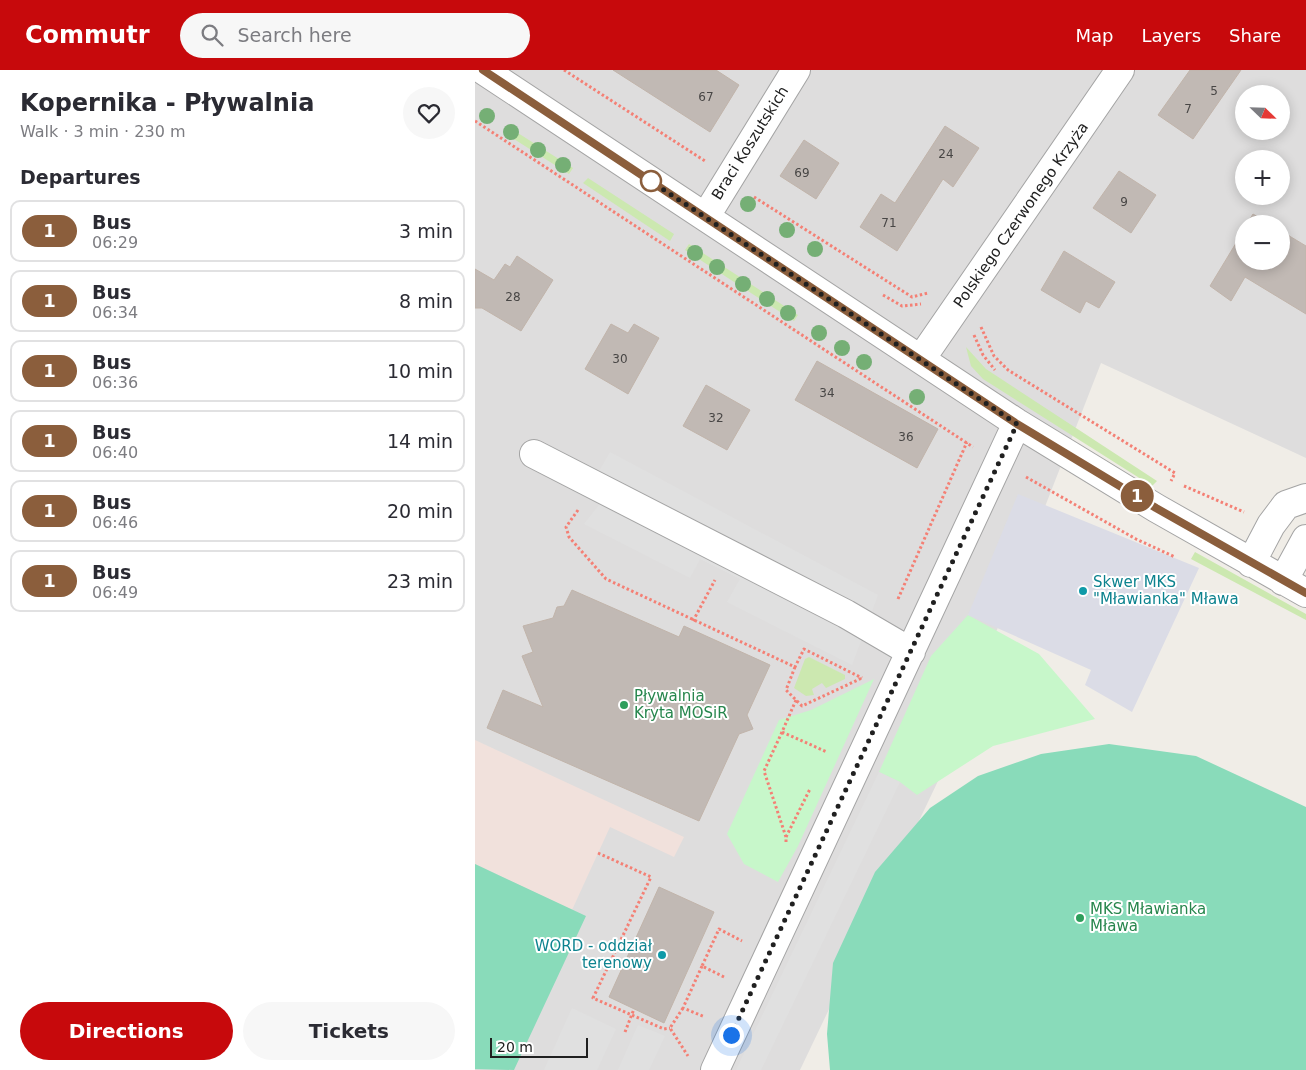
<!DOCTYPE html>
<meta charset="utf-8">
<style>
:root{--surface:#fff;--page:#f7f7f7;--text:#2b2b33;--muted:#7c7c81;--line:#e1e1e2;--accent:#c7090c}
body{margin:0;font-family:"DejaVu Sans",sans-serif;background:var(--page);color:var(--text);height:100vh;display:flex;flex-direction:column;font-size:19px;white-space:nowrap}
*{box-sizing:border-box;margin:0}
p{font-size:16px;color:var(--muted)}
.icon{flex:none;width:28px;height:28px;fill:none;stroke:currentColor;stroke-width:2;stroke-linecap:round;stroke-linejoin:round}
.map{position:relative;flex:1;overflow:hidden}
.sheet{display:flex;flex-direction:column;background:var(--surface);width:475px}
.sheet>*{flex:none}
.badge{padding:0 10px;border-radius:16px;font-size:18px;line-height:32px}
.needle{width:32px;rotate:113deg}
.controls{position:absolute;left:760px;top:15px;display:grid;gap:10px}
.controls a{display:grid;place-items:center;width:55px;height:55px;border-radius:50%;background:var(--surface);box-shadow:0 2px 12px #0003;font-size:25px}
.scale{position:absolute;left:15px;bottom:12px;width:98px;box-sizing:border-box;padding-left:5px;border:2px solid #202020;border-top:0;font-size:14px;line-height:18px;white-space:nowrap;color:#202020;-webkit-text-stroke:4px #fff;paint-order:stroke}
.you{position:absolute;width:25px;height:25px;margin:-12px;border:4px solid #fff;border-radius:50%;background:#1a73e8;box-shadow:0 0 0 8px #1a73e833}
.map>.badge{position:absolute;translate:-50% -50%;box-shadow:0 0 0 2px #fff}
h2{padding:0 20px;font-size:19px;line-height:45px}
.round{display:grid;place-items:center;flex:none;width:52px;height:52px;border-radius:26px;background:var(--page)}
.head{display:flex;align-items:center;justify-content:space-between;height:85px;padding:0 20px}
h1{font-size:24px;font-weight:800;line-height:38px}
.primary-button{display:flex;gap:10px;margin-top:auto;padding:10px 20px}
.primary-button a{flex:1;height:58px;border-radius:30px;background:var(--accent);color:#fff;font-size:20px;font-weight:800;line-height:58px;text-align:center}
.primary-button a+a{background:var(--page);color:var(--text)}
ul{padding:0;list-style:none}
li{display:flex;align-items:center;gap:15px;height:62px;margin:0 10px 8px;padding:0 10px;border:2px solid var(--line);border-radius:10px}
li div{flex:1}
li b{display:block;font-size:19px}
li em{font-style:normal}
li .badge{min-width:55px;font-weight:700;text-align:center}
header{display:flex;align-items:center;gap:30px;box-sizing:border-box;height:70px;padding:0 25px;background:var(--accent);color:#fff}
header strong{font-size:24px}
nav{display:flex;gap:28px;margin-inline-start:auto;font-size:18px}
.search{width:350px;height:45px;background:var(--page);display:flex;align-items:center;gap:12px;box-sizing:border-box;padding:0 18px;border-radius:28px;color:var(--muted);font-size:19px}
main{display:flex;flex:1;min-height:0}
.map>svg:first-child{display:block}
.residential{fill:#dedddd;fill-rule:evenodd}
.military{fill:#f1e1dc}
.grass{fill:#cce8b0}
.park{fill:#c7f7ca}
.pitch{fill:#89dbba}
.parking{fill:#e0e0e0}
.plaza{fill:#dbdce6}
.building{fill:#c1b9b4;stroke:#c1b4aa}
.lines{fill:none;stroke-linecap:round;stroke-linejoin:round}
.minor-casing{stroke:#a4a4a4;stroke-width:30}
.path{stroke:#f48075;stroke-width:3;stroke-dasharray:2.5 2.5;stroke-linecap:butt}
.minor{stroke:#fff;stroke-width:28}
.tree{fill:#75af75}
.line-casing{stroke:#fff;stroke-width:11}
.line{stroke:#8b5e3c;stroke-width:8}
.walk{stroke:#202020;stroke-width:5;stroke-dasharray:0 9}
.stop-dot{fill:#fff;stroke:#8b5e3c;stroke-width:2.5}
.culture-dot{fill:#0f9aa8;stroke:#fff;stroke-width:2}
.leisure-dot{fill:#2e9e5b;stroke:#fff;stroke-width:2}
.labels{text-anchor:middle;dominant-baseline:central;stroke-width:4;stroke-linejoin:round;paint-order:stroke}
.number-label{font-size:12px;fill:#484645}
.street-label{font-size:15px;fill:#202020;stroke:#fff}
.culture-label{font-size:15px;fill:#0d838f;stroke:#fff;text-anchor:start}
.leisure-label{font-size:15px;fill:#27864d;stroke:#fff;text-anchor:start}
</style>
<header>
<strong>Commutr</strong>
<div class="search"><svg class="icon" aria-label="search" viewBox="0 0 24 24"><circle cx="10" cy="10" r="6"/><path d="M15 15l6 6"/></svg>Search here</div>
<nav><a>Map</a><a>Layers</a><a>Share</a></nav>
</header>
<main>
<section class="sheet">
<div class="head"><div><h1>Kopernika - Pływalnia</h1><p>Walk · 3 min · 230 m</p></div><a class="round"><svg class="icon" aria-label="heart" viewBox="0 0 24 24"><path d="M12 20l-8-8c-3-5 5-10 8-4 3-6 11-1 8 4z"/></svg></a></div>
<h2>Departures</h2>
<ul>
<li><span class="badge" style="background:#8b5e3c;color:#fff">1</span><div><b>Bus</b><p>06:29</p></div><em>3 min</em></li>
<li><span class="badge" style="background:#8b5e3c;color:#fff">1</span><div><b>Bus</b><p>06:34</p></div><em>8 min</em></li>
<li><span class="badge" style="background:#8b5e3c;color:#fff">1</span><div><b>Bus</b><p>06:36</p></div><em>10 min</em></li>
<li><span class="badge" style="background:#8b5e3c;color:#fff">1</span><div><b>Bus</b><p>06:40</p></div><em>14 min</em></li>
<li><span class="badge" style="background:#8b5e3c;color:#fff">1</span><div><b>Bus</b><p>06:46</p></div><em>20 min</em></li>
<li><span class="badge" style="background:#8b5e3c;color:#fff">1</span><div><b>Bus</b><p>06:49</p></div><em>23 min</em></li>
</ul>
<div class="primary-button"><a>Directions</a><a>Tickets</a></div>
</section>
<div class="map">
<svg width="831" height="1000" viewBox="0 0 831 1000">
<rect width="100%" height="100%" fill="#f0ede7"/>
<!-- residential -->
<path class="residential" d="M 0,0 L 831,0 L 831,388 L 626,293 L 463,711 L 325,1000 L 0,1000 ZM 769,24 L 806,24 L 806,61 L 769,61 ZM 769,89 L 806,89 L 806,126 L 769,126 ZM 769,154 L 806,154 L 806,191 L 769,191 Z"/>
<!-- military -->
<path class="military" d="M 0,670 L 209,767 L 199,787 L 135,757 L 97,840 L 0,794 Z"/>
<!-- grass -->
<path class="grass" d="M 35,58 L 98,98 L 94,104 L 31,64 Z
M 113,108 L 199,164 L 195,171 L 108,113 Z
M 214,174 L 323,245 L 319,251 L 210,180 Z
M 491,277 L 511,299 L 682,411 L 677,416 L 508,309 L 496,296 Z
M 720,482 L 831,544 L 831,550 L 716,489 Z
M 334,587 L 370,605 L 370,609 L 351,618 L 347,613 L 337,619 L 339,625 L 331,626 L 319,618 L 330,589 Z"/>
<!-- park -->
<path class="park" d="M 493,545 L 564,584 L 620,649 L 518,676 L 442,725 L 425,712 L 404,702 L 456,586 Z
M 399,609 L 323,776 L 303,812 L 269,794 L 252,764 L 304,650 L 336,640 Z"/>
<!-- pitch -->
<path class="pitch" d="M 634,674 L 721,686 L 831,737 L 831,1000 L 355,1000 L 352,964 L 358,893 L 400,802 L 455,738 L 503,706 L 566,684 Z
M 0,794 L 111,846 L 39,1000 L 0,999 Z"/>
<!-- parking -->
<path class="parking" d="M 135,382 L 403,525 L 377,595 L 252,532 L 265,509 L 225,489 L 215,508 L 109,454 L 124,435 L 123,403 Z
M 404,702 L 425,712 L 286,1000 L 261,1000 Z
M 97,938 L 141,959 L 122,1000 L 69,1000 Z
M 163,955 L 190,966 L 174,1000 L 143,1000 Z"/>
<!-- plaza -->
<path class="plaza" d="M 543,424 L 724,498 L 657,642 L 610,615 L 616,600 L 493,545 Z"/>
<!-- building -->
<path class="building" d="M 138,0 L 241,0 L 264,15 L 235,62 Z
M 715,0 L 766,0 L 718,69 L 683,45 Z
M 470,56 L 504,78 L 478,117 L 468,109 L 422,181 L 385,157 L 406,124 L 420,133 Z
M 329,70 L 364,93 L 341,129 L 305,106 Z
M 644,101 L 681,125 L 656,163 L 618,138 Z
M 778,144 L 795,154 L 772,154 Z
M 769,160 L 769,191 L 806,191 L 806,161 L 831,176 L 831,244 L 770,207 L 756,231 L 735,216 Z
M 589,181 L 640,212 L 624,238 L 611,231 L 605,243 L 566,220 Z
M 42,186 L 78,210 L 46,261 L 7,238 L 0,238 L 0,199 L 19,210 L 30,194 L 35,197 Z
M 136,254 L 153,263 L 159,254 L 184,268 L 153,324 L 110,299 Z
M 342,291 L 463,359 L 442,398 L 320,330 Z
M 231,315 L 275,340 L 252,380 L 208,356 Z
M 97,520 L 204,567 L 209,556 L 295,595 L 272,645 L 278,659 L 264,664 L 224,751 L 12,658 L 28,620 L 68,637 L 47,586 L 58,582 L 48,556 L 78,548 L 82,537 L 89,536 Z
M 184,817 L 239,842 L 189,953 L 134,927 Z"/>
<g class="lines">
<defs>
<path id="minor" d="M 8,0 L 542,353 L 681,438 L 831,523
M 231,146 L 321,0
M 446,289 L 645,0
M 59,384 L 371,544 L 436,582
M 776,493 L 796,455 L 811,435 L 831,428
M 808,511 L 831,469
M 240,1000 L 542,353"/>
</defs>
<!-- minor casing -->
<use href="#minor" class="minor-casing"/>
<!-- path -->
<path class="path" d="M 89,0 L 230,91
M 0,51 L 498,377
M 279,127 L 437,227 L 453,223
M 408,225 L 427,236 L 446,234
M 506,257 L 519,286 L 533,300 L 700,403 L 696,411
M 499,265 L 508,285 L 520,300
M 551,407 L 661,469 L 700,487
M 709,416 L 769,442
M 103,440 L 91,457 L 94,467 L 131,509 L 320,597 L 329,579 L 387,608
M 423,529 L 492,372
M 218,551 L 240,510
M 320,597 L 311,620 L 327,636 L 387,608
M 321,630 L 307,662 L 352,682
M 307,662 L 289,701 L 311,767
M 311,772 L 311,767 L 335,719
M 123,783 L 176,807 L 118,928 L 189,959 L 195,958
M 227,896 L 208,938 L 230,947
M 249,907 L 227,896 L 244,859 L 267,871
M 208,938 L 195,958 L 213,986
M 150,962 L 159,939"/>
<!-- minor -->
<use href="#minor" class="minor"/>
</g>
<!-- trees -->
<g class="tree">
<circle cx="12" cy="46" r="8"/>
<circle cx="36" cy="62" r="8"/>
<circle cx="63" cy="80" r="8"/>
<circle cx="88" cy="95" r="8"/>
<circle cx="273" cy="134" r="8"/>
<circle cx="312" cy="160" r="8"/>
<circle cx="340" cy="179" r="8"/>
<circle cx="220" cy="183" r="8"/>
<circle cx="242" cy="197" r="8"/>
<circle cx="268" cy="214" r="8"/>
<circle cx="292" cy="229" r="8"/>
<circle cx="313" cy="243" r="8"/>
<circle cx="344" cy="263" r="8"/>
<circle cx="367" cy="278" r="8"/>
<circle cx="389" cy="292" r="8"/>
<circle cx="442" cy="327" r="8"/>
</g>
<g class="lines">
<defs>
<path id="line" d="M 8,0 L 542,354 L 681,438 L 831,523"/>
</defs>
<!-- line casing -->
<use href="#line" class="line-casing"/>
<!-- line -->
<use href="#line" class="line"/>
<!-- walk -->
<path class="walk" d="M 176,111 L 171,108 L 542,354 L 256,965"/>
</g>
<!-- markers -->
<circle class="stop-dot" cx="176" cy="111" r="10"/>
<g class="culture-dot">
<circle cx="608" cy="521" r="5"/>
<circle cx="187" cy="885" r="5"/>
</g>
<g class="leisure-dot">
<circle cx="149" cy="635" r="5"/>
<circle cx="605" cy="848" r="5"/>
</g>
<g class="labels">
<!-- number labels -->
<g class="number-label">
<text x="739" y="21">5</text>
<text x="231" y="27">67</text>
<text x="713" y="39">7</text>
<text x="471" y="84">24</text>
<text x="327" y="103">69</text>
<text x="649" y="132">9</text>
<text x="414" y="153">71</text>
<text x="38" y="227">28</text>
<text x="145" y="289">30</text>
<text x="352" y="323">34</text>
<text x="241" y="348">32</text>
<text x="431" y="367">36</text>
</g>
<!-- street labels -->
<g class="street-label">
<text transform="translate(275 73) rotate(-58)">Braci Koszutskich</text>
<text transform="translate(546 145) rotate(-55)">Polskiego Czerwonego Krzyża</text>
</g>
<!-- culture labels -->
<g class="culture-label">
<text x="618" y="512">Skwer MKS<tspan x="618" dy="17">"Mławianka" Mława</tspan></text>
<text x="177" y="876" text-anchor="end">WORD - oddział<tspan x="177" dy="17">terenowy</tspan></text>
</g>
<!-- leisure labels -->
<g class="leisure-label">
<text x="159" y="626">Pływalnia<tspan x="159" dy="17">Kryta MOSiR</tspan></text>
<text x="615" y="839">MKS Mławianka<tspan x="615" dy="17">Mława</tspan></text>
</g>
</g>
</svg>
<div class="controls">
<a><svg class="needle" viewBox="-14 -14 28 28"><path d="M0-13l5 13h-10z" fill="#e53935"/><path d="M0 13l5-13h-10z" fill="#7c7c81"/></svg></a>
<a>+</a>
<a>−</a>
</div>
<div class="scale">20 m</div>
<div class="you" style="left:256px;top:965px"></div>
<b class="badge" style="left:662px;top:426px;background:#8b5e3c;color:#fff">1</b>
</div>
</main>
